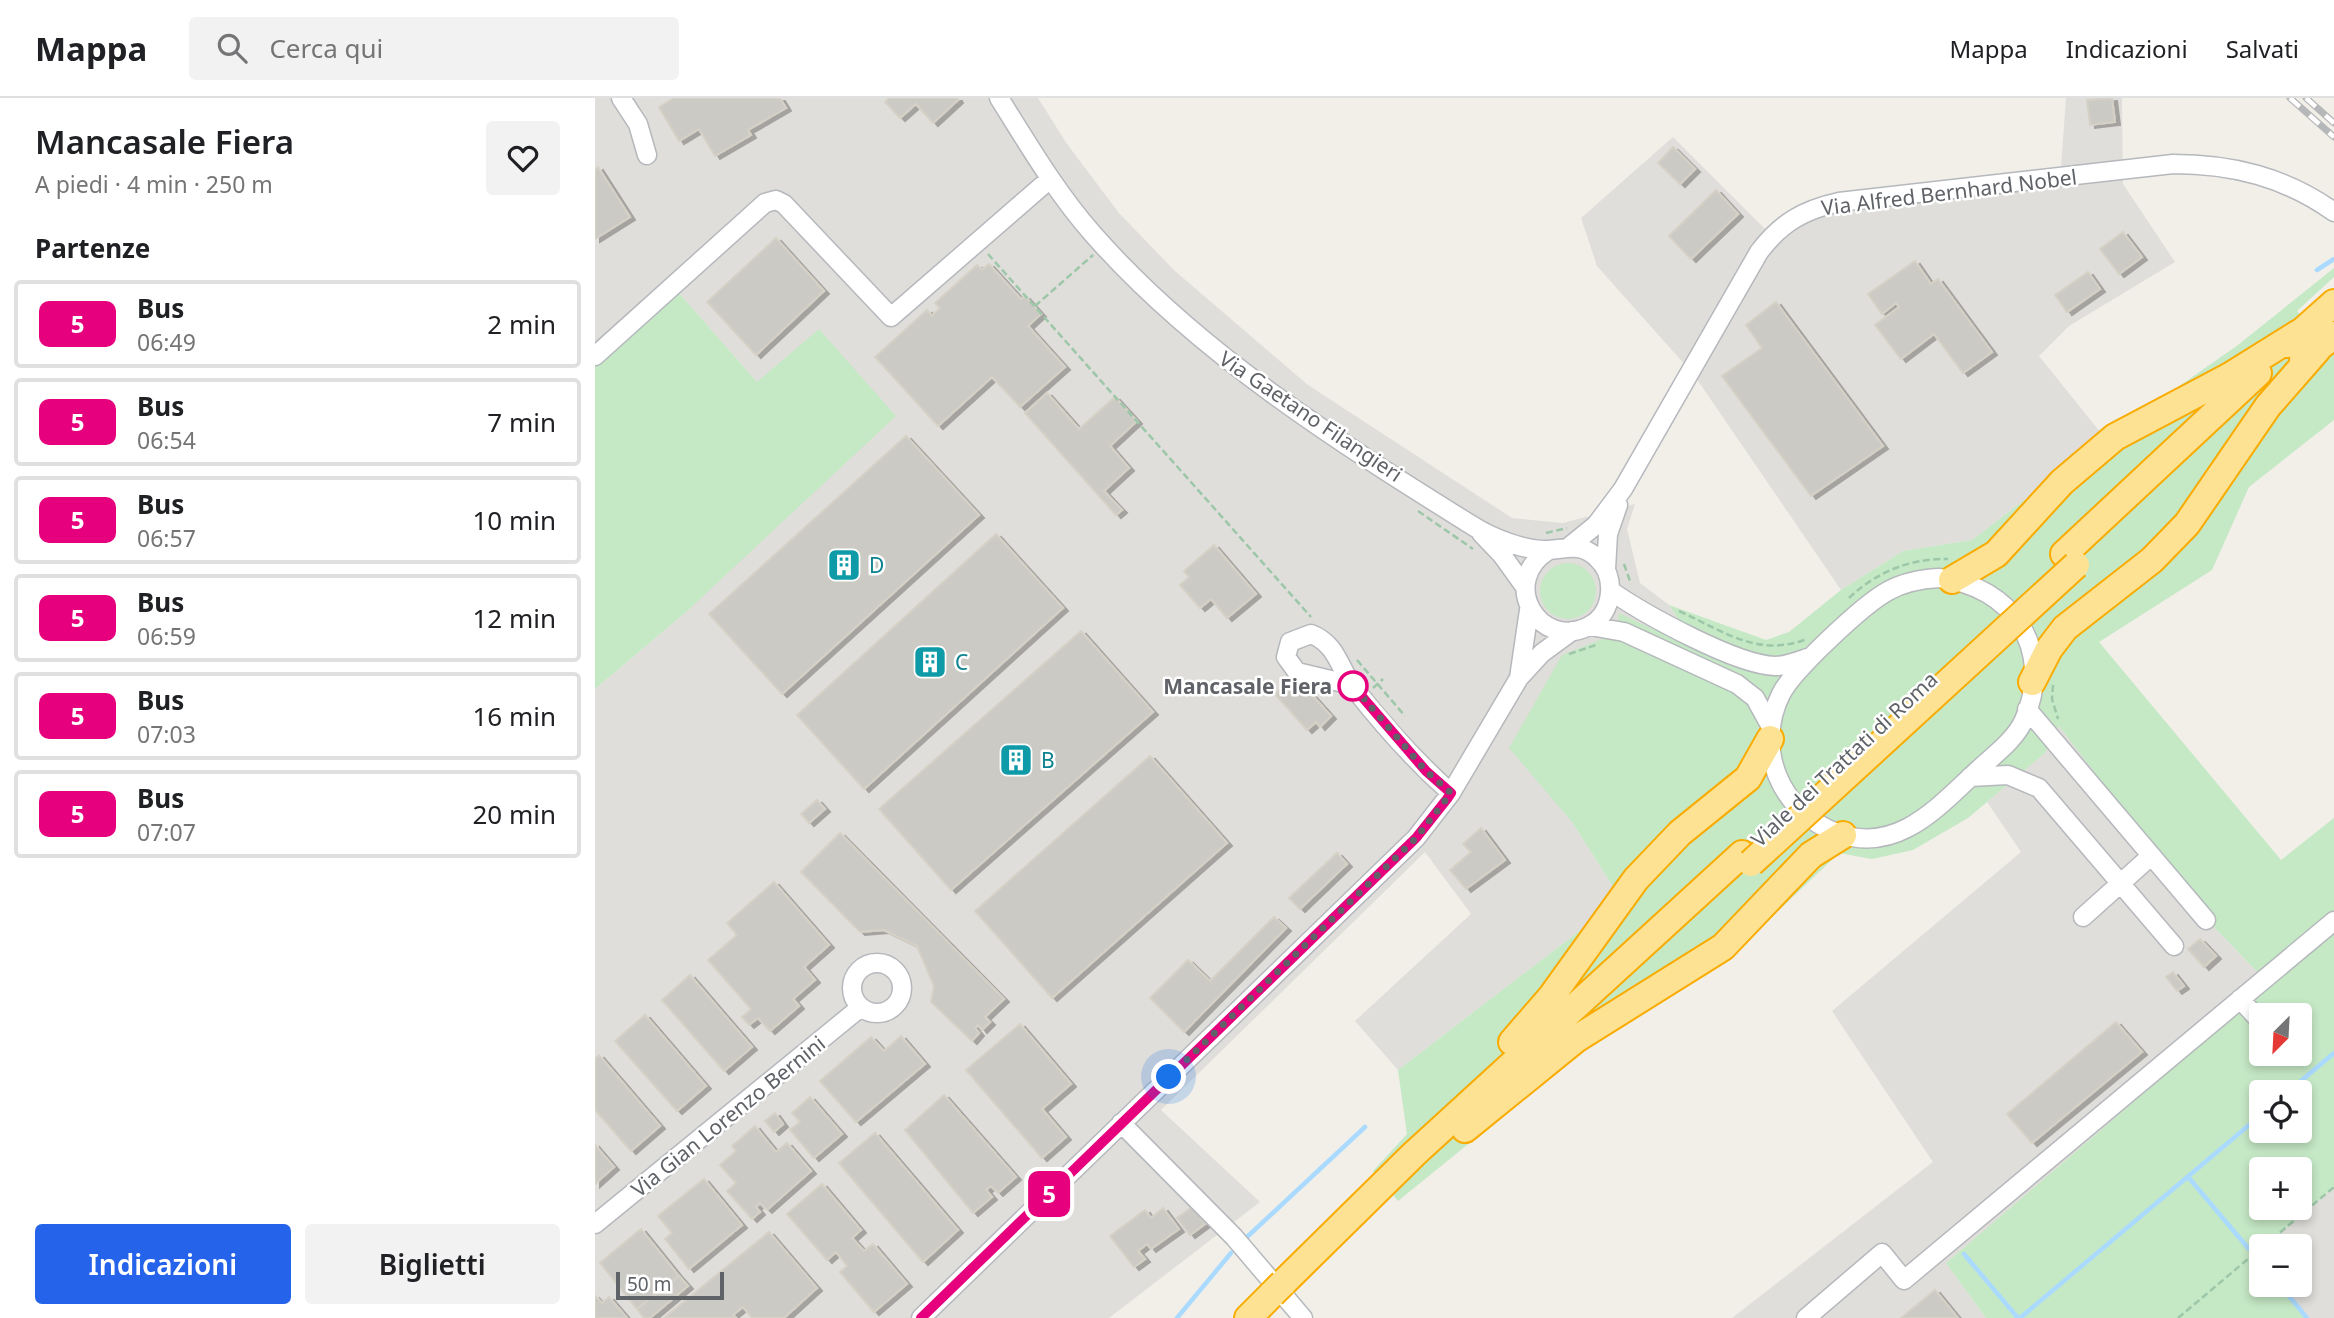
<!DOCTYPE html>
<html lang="it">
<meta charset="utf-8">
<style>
:root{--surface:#fff;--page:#f2f2f2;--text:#202124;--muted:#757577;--line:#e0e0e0;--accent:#2563eb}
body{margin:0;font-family:"Noto Sans",sans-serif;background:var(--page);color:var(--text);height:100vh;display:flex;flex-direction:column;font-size:26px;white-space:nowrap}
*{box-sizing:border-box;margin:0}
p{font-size:23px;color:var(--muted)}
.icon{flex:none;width:38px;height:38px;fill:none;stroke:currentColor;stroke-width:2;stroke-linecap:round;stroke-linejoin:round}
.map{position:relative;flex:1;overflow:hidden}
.details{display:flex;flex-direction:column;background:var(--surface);width:595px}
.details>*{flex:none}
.badge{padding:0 14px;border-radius:10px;font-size:24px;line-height:46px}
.needle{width:46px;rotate:204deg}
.buttons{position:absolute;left:1654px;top:905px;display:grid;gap:14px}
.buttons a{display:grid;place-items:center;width:63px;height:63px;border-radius:7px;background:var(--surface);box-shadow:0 4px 10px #0003;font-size:35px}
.scale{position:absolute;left:21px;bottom:18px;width:108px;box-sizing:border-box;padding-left:7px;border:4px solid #5f6368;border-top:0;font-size:19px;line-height:24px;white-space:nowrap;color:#5f6368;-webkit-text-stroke:5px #fff;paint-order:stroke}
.you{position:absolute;width:35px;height:35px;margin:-18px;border:5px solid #fff;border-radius:50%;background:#1a73e8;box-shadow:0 0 0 10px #1a73e833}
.map>.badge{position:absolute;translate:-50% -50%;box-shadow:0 0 0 4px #fff}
h2{padding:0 35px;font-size:26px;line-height:63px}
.round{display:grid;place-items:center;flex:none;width:74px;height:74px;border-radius:7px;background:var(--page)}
.head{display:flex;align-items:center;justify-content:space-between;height:119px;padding:0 35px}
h1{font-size:33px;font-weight:600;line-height:52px}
.button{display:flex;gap:14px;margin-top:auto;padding:14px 35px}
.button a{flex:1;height:80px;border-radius:7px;background:var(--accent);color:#fff;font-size:28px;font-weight:600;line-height:80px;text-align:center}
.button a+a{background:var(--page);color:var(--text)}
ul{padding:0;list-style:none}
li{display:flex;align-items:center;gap:21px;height:88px;margin:0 14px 10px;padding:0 21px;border:4px solid var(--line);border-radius:7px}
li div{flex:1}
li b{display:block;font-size:26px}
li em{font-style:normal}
li .badge{min-width:77px;font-weight:700;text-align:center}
header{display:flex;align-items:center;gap:42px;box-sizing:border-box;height:98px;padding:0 35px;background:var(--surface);border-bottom:2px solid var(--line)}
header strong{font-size:33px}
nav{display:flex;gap:38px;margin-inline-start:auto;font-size:24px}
.search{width:490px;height:63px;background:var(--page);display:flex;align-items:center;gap:18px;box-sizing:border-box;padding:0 24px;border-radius:7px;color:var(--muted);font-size:26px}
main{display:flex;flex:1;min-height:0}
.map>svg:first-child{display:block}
.industrial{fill:#e0deda}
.green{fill:#c5e8c5;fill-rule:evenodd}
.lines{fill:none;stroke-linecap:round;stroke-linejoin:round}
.stream{stroke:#aadaff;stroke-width:4.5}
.building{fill:#cccac5;stroke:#d6d1c6;stroke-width:2;filter:url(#shadow)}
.minor-casing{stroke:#b5b8bc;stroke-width:21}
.highway-casing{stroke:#f9ab00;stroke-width:30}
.path{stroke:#9cc7a9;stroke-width:2.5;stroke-dasharray:7 3.5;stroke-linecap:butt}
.minor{stroke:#fff;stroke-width:18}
.highway{stroke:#fde293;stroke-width:26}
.rail-casing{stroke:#b6b7b8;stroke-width:7}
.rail{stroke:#fff;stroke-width:4.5;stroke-dasharray:13;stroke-linecap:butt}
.highway-bridge-casing{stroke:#f9ab00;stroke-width:30;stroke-linecap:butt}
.highway-bridge{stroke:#fde293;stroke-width:26}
.line-casing{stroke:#fff;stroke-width:16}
.line{stroke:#e6007e;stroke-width:10}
.walk{stroke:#5f6368;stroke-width:7;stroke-dasharray:0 12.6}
.stop-dot{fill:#fff;stroke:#e6007e;stroke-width:3.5}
.labels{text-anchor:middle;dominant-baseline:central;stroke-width:5;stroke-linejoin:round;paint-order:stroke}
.street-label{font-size:21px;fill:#5f6368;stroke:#fff}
.culture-label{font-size:21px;fill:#0d838f;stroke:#fff;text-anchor:start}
.stop-label{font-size:21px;font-weight:bold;fill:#5f6368;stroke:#fff;text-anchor:end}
</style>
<header>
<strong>Mappa</strong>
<div class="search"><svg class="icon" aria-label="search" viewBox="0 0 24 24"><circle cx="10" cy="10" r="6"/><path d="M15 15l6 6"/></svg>Cerca qui</div>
<nav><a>Mappa</a><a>Indicazioni</a><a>Salvati</a></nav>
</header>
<main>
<section class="details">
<div class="head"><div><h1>Mancasale Fiera</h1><p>A piedi · 4 min · 250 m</p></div><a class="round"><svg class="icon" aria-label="heart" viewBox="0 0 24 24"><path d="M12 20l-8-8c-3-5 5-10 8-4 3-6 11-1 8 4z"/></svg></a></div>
<h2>Partenze</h2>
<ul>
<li><span class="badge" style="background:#e6007e;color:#fff">5</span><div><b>Bus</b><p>06:49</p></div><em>2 min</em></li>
<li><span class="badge" style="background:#e6007e;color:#fff">5</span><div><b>Bus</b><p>06:54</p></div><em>7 min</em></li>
<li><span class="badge" style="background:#e6007e;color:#fff">5</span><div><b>Bus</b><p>06:57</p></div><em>10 min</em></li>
<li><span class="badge" style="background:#e6007e;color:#fff">5</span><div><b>Bus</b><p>06:59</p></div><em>12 min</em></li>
<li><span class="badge" style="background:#e6007e;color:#fff">5</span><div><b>Bus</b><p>07:03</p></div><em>16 min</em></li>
<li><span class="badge" style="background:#e6007e;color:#fff">5</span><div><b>Bus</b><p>07:07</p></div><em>20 min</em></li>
</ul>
<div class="button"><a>Indicazioni</a><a>Biglietti</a></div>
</section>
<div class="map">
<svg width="1739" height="1220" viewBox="0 0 1739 1220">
<defs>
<filter id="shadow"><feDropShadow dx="5" dy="3" stdDeviation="0" flood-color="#0004"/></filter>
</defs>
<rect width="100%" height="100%" fill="#f1efe8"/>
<!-- industrial -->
<path class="industrial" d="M 0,0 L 443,0 L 472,46 L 524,115 L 580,173 L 713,287 L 917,420 L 968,425 L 1040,406 L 1032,431 L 1045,485 L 1074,507 L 1095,539 L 1058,531 L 1010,540 L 977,724 L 1026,801 L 803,972 L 760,923 L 876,816 L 830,754 L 566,1012 L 665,1104 L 514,1220 L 0,1220 L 0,591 L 91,514 L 162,284 L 77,187 L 0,254 Z
M 1471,0 L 1527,0 L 1528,86 L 1580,164 L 1474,228 L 1444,258 L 1510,340 L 1377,442 L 1308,453 L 1246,492 L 1099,277 L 1002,168 L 986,120 L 1078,39 L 1180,141 L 1221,119 L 1276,104 L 1408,86 L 1466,69 Z
M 1464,627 L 1613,823 L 1675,887 L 1351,1165 L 1391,1220 L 1137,1220 L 1338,1064 L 1237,913 L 1426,754 L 1392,704 L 1450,655 Z
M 1739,1089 L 1739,1220 L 1711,1220 L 1683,1187 L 1704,1186 L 1704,1148 L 1670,1148 Z"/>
<!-- green -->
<path class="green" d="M 1739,170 L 1739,179 L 1702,213 L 1739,253 L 1739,322 L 1654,389 L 1617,472 L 1504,544 L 1686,762 L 1739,720 L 1739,1089 L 1670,1148 L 1666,1148 L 1659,1158 L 1666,1167 L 1666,1186 L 1683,1187 L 1711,1220 L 1391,1220 L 1351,1165 L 1675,887 L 1613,823 L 1464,628 L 1450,655 L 1373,720 L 1318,752 L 1277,761 L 1244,755 L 1139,855 L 990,951 L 803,1103 L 778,1073 L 812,1036 L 803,972 L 1026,801 L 977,724 L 914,650 L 967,557 L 1010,540 L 1047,533 L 1023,523 L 1024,515 L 1057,531 L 1095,539 L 1074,507 L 1171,542 L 1194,534 L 1246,492 L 1308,453 L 1377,442 L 1510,340 L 1643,247 ZM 1666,917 L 1704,917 L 1704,956 L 1666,956 ZM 1666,994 L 1704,994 L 1704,1032 L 1666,1032 ZM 1666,1071 L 1704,1071 L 1704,1110 L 1666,1110 Z
M 77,187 L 162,284 L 224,231 L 301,318 L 91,514 L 0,591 L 0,254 Z
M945 493a28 28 0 1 1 56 0a28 28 0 1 1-56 0Z"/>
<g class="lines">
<!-- stream -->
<path class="stream" d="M 1722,172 L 1739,161
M 1693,994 L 1739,955
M 1594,1080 L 1653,1150
M 652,1139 L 770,1029
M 1369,1156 L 1423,1220
M 1664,1163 L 1666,1166
M 1684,1186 L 1712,1220
M 582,1220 L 636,1155
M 1425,1220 L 1666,1017"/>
</g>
<!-- building -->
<path class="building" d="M 79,0 L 185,0 L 191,10 L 153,32 L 156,37 L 120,58 L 104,31 L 84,43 L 64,9 Z
M 294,0 L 362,0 L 363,2 L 338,25 L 321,6 L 305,20 L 290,4 Z
M 1517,0 L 1520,24 L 1495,27 L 1492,2 Z
M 1078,49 L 1100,71 L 1085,86 L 1063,65 Z
M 3,69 L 35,119 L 0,141 L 0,72 Z
M 1121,92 L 1143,116 L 1096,161 L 1074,138 Z
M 1528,134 L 1547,159 L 1524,176 L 1505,151 Z
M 181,140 L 229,193 L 161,257 L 112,204 Z
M 1320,163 L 1336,186 L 1343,181 L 1397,254 L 1368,275 L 1339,236 L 1306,261 L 1280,227 L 1304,209 L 1301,205 L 1287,216 L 1273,196 Z
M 394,166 L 426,201 L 430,198 L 446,216 L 433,228 L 470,269 L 425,309 L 397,279 L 343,328 L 280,259 L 332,212 L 337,218 L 345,210 L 340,205 L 382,167 L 387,172 Z
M 1493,174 L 1505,191 L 1472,214 L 1460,197 Z
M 1181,204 L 1288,348 L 1216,398 L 1127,278 L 1167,250 L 1151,227 Z
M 452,295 L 484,331 L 520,299 L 542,323 L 515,348 L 534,370 L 509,393 L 527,412 L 521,417 L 430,315 Z
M 311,338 L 384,417 L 187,596 L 114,516 Z
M 401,436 L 468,510 L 269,691 L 202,617 Z
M 619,447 L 661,496 L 632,520 L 616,501 L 605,510 L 585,487 L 594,479 L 589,473 Z
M 486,533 L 558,614 L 356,792 L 284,711 Z
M 700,578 L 736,618 L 725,629 L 721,624 L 712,632 L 680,596 Z
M 555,658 L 632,745 L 457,900 L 380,813 Z
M 222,702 L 230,711 L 214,725 L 206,716 Z
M 886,730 L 910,762 L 871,791 L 855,772 L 876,754 L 868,746 Z
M 245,735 L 409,901 L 390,919 L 395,924 L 387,932 L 383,927 L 380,930 L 384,935 L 377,943 L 336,904 L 339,888 L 322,848 L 289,832 L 265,834 L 206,774 Z
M 742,755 L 752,766 L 705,811 L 694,800 Z
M 179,784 L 234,847 L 209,869 L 220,882 L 198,901 L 204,908 L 175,933 L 163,920 L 154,927 L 147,919 L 156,911 L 113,862 L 142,837 L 132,825 Z
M 679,819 L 691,830 L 589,934 L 555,900 L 593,862 L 615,883 Z
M 1605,841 L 1621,858 L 1609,869 L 1593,851 Z
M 1578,874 L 1589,888 L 1582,893 L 1571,879 Z
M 95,877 L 157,949 L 129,973 L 67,902 Z
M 50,917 L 111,988 L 82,1013 L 20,943 Z
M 1521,924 L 1547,954 L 1437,1045 L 1412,1016 Z
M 425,926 L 476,986 L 447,1011 L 471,1039 L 447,1060 L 371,972 Z
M 306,938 L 330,966 L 261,1024 L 225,983 L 276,939 L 289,953 Z
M 4,957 L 65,1028 L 36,1053 L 0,1012 L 0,961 Z
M 349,997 L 421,1079 L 403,1095 L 396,1088 L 391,1092 L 397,1099 L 378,1115 L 310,1032 Z
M 215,999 L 247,1036 L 219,1060 L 195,1032 L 205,1024 L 197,1015 Z
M 180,1015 L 188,1026 L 179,1034 L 170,1023 Z
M 160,1028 L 181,1054 L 192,1045 L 216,1073 L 172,1112 L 165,1105 L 161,1109 L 165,1114 L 157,1121 L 132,1093 L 141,1085 L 125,1067 L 141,1053 L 137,1048 Z
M 280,1035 L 363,1132 L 328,1164 L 244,1065 Z
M 0,1047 L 19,1069 L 0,1086 Z
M 109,1081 L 147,1127 L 94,1171 L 70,1141 L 77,1135 L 63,1118 Z
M 227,1086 L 266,1132 L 257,1140 L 269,1153 L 278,1146 L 312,1186 L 279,1214 L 245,1174 L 252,1168 L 241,1154 L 232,1162 L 192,1116 Z
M 597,1109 L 610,1126 L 595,1137 L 582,1120 Z
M 568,1110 L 584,1131 L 556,1151 L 552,1146 L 543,1153 L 550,1161 L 539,1169 L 515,1138 L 550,1112 L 556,1120 Z
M 46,1131 L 84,1178 L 42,1211 L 5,1165 Z
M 174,1134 L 222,1190 L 189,1220 L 157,1220 L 148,1209 L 138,1217 L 141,1220 L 69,1220 Z
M 84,1178 L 93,1188 L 55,1220 L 49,1220 L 42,1211 Z
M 1340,1192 L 1363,1220 L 1306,1220 Z
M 0,1198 L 7,1205 L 14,1199 L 32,1220 L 0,1220 Z"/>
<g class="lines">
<defs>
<path id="minor" d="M 26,0 L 43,26 L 52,57
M 404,0 C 433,46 461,94 497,135 C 601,254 745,345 878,428 C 897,440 930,453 953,452 C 972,451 986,444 1002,460 C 1022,478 1019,515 994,528 C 944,554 903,483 954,452
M 0,258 L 170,105 L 181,102 L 189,106 L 296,219 L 455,81
M 886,435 L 907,457 L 930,489
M 975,448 L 1001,427 L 1028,391 L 1164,154 C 1186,125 1208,112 1244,104 L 1578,66 C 1637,66 1690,79 1739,114
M 1011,471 L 1013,436 L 1023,407
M 1344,480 C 1417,488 1460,551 1429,622 C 1420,642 1399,657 1383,672 C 1343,709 1302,757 1242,735 C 1185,714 1159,650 1186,596 C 1198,572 1269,506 1293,493 C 1309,484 1325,481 1344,480 Z
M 1016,493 C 1049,516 1141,567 1180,568 C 1191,568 1201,564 1212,560
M 995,528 L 1029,534 L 1142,586 L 1160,600 L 1176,629
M 924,580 L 934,512
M 757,587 L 702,574 L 691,559 L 695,544 L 716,536 C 742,546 744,570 759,590 C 788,627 821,664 856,695
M 1432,611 L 1611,822
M 1375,679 L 1413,677 L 1444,690 L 1579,848
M 1488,819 L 1556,758
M257 890a25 25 0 1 1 50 0a25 25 0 1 1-50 0Z
M 1645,901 L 1666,924
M 526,1025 L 639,1139 L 708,1220
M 0,1126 L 266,909
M 326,1220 L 821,740 L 856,695 L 924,580 L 947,555 L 977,533
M 1211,1220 L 1287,1155 L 1309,1182 L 1739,823"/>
<path id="highway" d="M 1693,246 L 1739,205
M 1708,262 L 1739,237
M 1469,456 L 1663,275
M 1357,482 L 1401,456 L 1467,384 L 1520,339 L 1635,278 L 1704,235
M 1437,584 L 1454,551 L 1470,530 L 1557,462 L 1592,426 L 1673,308 L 1722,252
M 917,944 L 956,899 L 1041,781 L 1085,735 L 1153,680 L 1175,641
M 870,1031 L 981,941 L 1128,849 L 1216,757 L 1248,737
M 688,1185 L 819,1056 L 1147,756
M 653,1220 L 677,1196"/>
</defs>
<!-- minor casing -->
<use href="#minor" class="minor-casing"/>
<!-- highway casing -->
<use href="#highway" class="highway-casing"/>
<!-- path -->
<path class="path" d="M 393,156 L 716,519
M 440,208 L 498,157
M 823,413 L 878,451
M 951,435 L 972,430
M 1029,466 L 1036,486
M 1254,500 C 1281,474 1316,460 1353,461
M 1084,513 C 1128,533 1163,560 1212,541
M 974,556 L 1004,546
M 762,562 L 810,618
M 1458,587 L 1457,601 L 1463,621
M 778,590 L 788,581
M 1669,1148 L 1739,1089
M 1583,1220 L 1666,1150"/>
<!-- minor -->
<use href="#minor" class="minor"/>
<!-- highway -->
<use href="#highway" class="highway"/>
<defs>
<path id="rail" d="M 1695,0 L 1739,39
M 1711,0 L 1739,25"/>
</defs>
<!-- rail casing -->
<use href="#rail" class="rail-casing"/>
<!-- rail -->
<use href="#rail" class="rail"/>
<defs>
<path id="highway-bridge" d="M 1156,765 L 1481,467
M 677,1196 L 688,1185"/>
</defs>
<!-- highway-bridge casing -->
<use href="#highway-bridge" class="highway-bridge-casing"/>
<!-- highway-bridge -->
<use href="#highway-bridge" class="highway-bridge"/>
</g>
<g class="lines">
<defs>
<path id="line" d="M 326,1220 L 821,740 L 852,701 L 856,695 L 831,673 L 757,587"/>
</defs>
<!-- line casing -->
<use href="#line" class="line-casing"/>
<!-- line -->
<use href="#line" class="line"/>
<!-- walk -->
<path class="walk" d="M 574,979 L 821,740 L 856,695 L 831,673 L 758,588"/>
</g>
<!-- icons -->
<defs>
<symbol id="building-square" viewBox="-11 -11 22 22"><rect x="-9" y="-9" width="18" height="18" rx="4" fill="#0f9aa8" stroke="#fff"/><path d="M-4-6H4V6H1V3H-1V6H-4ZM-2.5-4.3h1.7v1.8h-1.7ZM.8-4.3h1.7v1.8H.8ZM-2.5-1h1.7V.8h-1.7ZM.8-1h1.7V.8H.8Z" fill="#fff"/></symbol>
</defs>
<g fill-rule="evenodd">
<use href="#building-square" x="230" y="448" width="38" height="38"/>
<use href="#building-square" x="316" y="545" width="38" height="38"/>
<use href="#building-square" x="402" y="643" width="38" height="38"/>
</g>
<!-- markers -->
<circle class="stop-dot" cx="758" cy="588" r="14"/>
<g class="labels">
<!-- street labels -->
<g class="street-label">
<text transform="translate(1354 94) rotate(-7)">Via Alfred Bernhard Nobel</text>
<text transform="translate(716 318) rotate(34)">Via Gaetano Filangieri</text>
<text transform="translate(1249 661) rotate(-43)">Viale dei Trattati di Roma</text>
<text transform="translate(133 1018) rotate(-39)">Via Gian Lorenzo Bernini</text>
</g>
<!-- culture labels -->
<g class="culture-label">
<text x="274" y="467">D</text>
<text x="360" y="564">C</text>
<text x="446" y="662">B</text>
</g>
<!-- stop labels -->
<g class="stop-label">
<text x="737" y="588">Mancasale Fiera</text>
</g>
</g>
</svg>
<div class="buttons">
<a><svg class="needle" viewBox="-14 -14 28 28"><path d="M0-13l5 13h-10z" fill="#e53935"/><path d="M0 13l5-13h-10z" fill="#757577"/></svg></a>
<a><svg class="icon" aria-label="locate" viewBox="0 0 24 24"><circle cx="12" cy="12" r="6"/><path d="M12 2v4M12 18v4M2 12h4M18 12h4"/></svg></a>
<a>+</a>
<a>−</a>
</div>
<div class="scale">50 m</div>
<div class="you" style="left:574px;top:979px"></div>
<b class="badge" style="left:454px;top:1096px;background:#e6007e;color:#fff">5</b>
</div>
</main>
